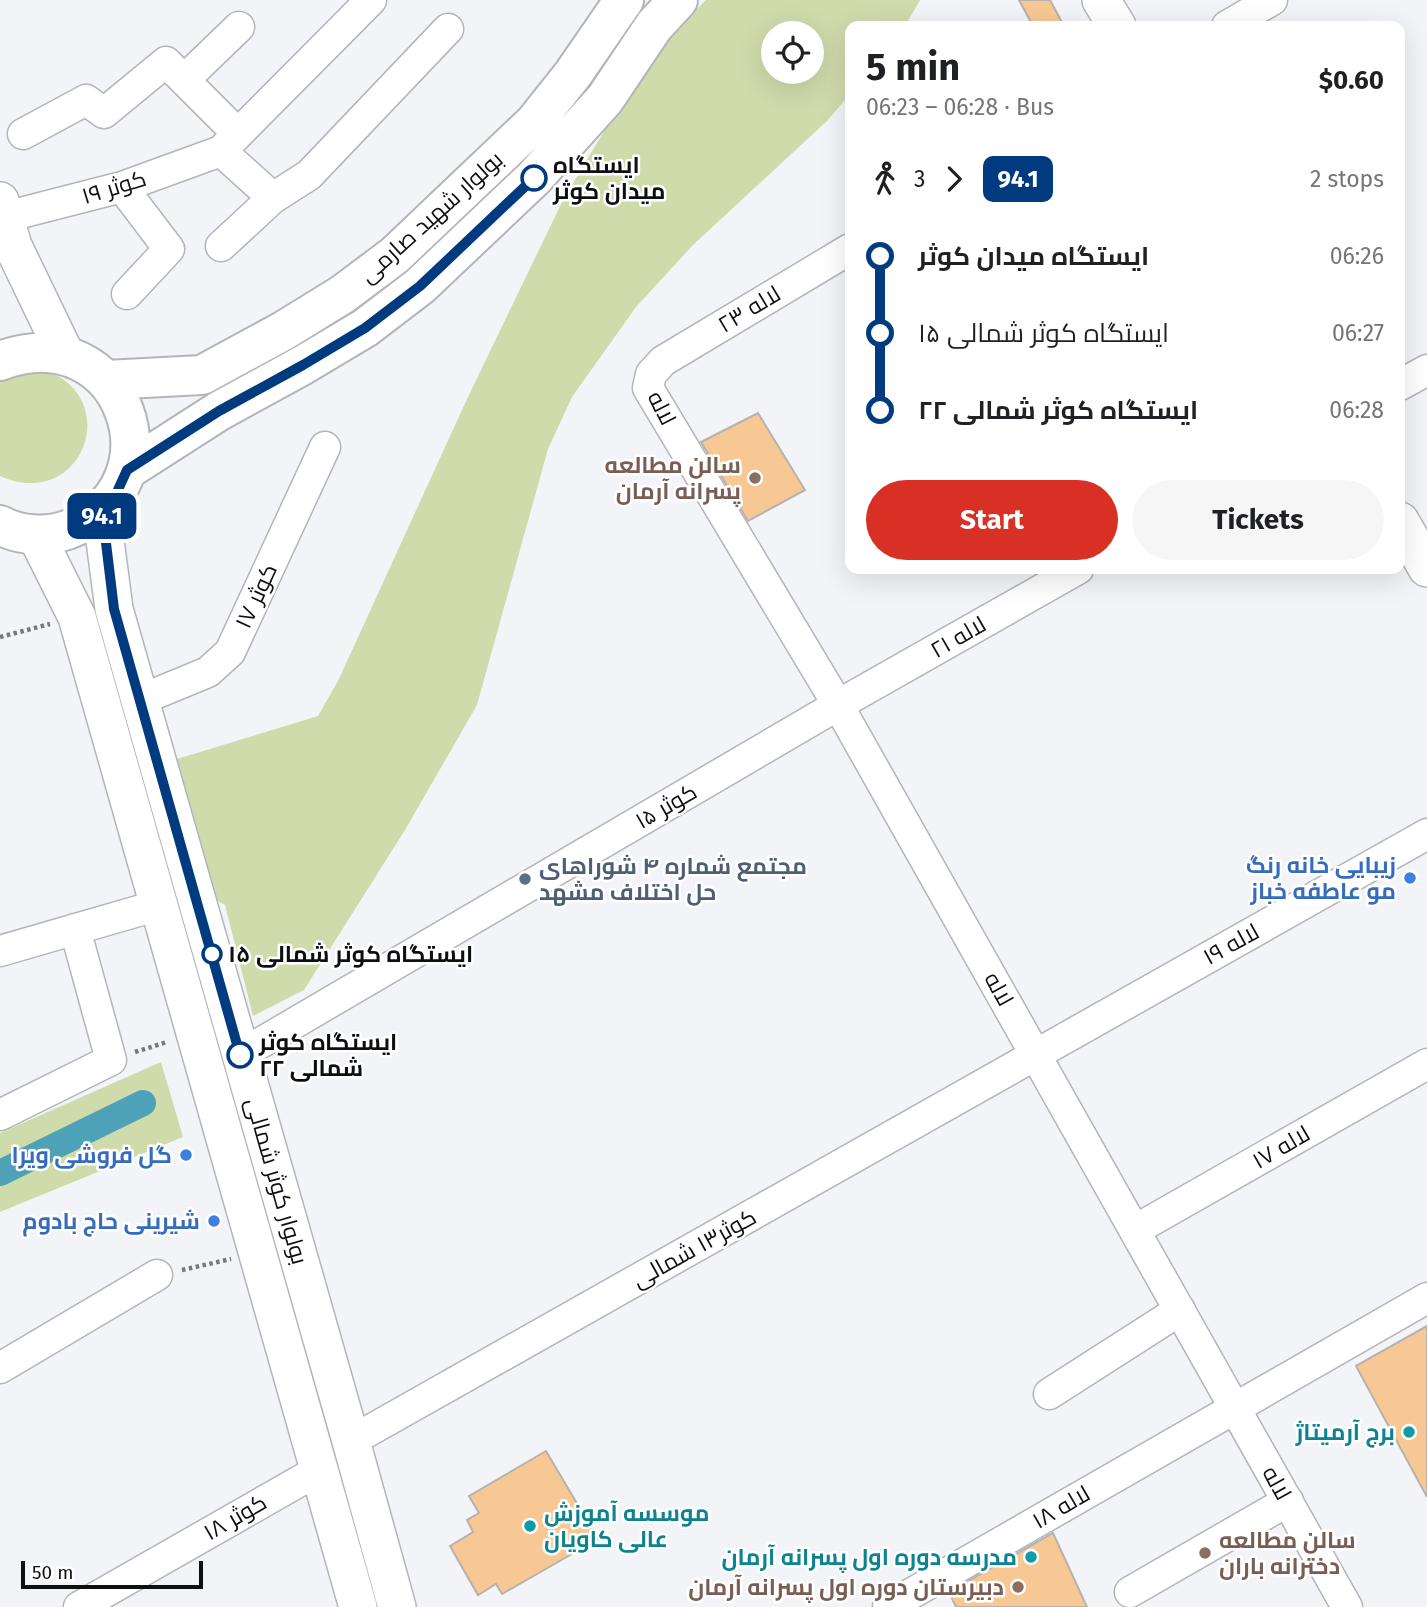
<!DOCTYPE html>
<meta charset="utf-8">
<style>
:root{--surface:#fff;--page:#f6f6f6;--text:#202124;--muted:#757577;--accent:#d93025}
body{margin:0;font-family:"Fira Sans",Cairo,sans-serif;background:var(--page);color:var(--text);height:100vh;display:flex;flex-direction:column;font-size:26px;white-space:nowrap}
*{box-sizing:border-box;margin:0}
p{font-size:23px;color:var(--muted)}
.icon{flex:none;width:38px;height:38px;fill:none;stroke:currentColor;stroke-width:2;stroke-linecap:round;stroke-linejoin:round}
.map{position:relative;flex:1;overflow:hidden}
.side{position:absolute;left:845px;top:21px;width:560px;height:553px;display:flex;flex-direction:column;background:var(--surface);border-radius:14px;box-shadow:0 7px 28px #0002}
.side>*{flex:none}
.badge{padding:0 14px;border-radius:10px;font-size:24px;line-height:46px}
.tools{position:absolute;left:761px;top:21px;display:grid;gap:14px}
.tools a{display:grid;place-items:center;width:63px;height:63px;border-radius:50%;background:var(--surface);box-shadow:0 7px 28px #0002;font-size:35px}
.scale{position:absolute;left:21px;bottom:18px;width:182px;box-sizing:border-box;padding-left:7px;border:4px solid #0e0f10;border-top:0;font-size:19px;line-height:24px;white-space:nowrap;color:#0e0f10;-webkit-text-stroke:5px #fff;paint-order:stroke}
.map>.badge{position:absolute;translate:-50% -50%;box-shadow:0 0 0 4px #fff}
.legs{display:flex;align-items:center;gap:10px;height:77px;padding:0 21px;font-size:23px}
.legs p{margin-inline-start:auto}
.summary{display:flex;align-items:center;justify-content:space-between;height:119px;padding:0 21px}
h1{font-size:38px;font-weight:700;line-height:52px}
.cta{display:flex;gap:14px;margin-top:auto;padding:14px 21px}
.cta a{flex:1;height:80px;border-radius:42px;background:var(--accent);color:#fff;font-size:28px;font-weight:700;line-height:80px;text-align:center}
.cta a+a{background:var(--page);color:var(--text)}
ul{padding:0 21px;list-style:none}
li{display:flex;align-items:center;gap:24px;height:77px;font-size:26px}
li i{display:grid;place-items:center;width:10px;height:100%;margin:0 9px;background:currentColor}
li i::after{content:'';width:18px;height:18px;margin:-9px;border:5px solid;border-radius:50%;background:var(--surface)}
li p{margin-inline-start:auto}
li:first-child i{background:linear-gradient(#0000 50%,currentColor 0)}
li:last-child i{background:linear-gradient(currentColor 50%,#0000 0)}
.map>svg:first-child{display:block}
.green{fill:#d0dbac;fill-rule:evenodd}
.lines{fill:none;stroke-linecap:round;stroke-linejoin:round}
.canal{stroke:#4ea2b7;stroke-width:26}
.building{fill:#f8c894;stroke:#b5b2af;stroke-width:2}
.minor-casing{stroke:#b3b5b9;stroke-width:33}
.tertiary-casing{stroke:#b3b5b9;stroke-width:40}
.secondary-casing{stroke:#b3b5b9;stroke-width:42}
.path{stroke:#77787b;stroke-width:4.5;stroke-dasharray:3.5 3.5;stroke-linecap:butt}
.minor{stroke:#fff;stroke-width:30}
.tertiary{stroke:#fff;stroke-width:37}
.secondary{stroke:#fff;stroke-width:38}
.line-1-casing{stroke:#fff;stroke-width:16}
.line-1{stroke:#003b80;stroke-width:10}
.stop-1-dot{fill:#fff;stroke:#003b80;stroke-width:3.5}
.education-dot{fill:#8d6e63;stroke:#fff;stroke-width:2.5}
.shop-dot{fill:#3f7fe0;stroke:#fff;stroke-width:2.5}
.service-dot{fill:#5c6f8a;stroke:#fff;stroke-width:2.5}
.culture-dot{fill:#0f9aa8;stroke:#fff;stroke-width:2.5}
.labels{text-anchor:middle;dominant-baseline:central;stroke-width:5;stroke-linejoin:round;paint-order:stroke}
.stop-label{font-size:23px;font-weight:bold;fill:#0e0f10;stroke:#fff;text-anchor:start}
.street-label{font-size:23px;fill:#0e0f10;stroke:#fff}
.education-label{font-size:23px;font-weight:bold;fill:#785e54;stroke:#fff;text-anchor:end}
.shop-label{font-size:23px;font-weight:bold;fill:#366cbe;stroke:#fff;text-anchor:end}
.service-label{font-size:23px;font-weight:bold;fill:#4e5e75;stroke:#fff;text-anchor:start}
.culture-label{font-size:23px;font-weight:bold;fill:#0d838f;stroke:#fff;text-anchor:end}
</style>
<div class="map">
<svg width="1427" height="1607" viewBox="0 0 1427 1607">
<rect width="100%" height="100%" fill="#f3f4f8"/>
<!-- green -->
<path class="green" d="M 706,0 L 920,0 L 905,26 L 850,26 L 850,94 L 827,121 L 693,245 L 636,307 L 572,397 L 548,449 L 477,705 L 405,830 L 304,990 L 253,1016 L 225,905 L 211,897 L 177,759 L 318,716 L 338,681 L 467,399 L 563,200 L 635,79 L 681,24 ZM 774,33 L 812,33 L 812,72 L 774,72 Z
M 33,369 C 39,371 48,371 54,374 C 121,407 79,511 0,476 L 0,378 Z
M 161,1062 L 183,1137 L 0,1212 L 0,1133 Z"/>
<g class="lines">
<!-- canal -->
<path class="canal" d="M 0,1173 L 143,1103"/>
</g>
<!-- building -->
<path class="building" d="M 1019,0 L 1050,0 L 1064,26 L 1033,26 Z
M 758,413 L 805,490 L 748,521 L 701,442 Z
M 1427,1326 L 1427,1497 L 1356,1366 Z
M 546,1451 L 598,1539 L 502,1594 L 496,1584 L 478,1595 L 450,1546 L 473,1532 L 467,1520 L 479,1513 L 469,1496 Z
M 1053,1533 L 1087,1607 L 956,1607 L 949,1592 Z"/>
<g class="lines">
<defs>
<path id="minor" d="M 1227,26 L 1272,0
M 184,80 L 239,27
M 23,134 L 86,100 L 104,113 L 166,62 L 238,134
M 221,151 L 273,198
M 122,187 L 169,249 L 127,294
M 5,217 L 122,187 L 221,151 L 371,0
M 221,246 L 273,198 L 309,175 L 448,29
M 850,249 L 663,361 L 651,374 L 648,388 L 838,705 L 1347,1607
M 1400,385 L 1427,370
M 140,700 L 208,672 L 230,652 L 325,447
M 0,951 L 159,905
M 240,1055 L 838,705 L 1078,569
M 0,1115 L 111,1060 L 75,929
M 1135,1230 L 1427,1064
M 0,1368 L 157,1275
M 1049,1394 L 1180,1310
M 351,1441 L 1427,834
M 1130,1592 L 1288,1501
M 79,1607 L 319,1470
M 888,1607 L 1427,1298"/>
<path id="tertiary" d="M 1101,0 L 1117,26
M 0,201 L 13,246 L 66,356
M 101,510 L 114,609 L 351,1441 L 397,1607
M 1400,521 L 1427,568
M 36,535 L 77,617 L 358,1607"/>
<path id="secondary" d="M 0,361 C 125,314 184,486 67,530 C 47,537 19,536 0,525
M 106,380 L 202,375 L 283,331 L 343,294 L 395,255 L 534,123 L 573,74 L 624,0
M 127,470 L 219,411 L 303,365 L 365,328 L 420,286 L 534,178 L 605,99 L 654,26 L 678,0"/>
</defs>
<!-- minor casing -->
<use href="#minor" class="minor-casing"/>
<!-- tertiary casing -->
<use href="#tertiary" class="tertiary-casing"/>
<!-- secondary casing -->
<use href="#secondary" class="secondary-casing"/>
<!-- path -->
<path class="path" d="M 0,637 L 50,624
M 135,1052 L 167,1042
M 182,1270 L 231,1259"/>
<!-- minor -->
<use href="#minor" class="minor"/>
<!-- tertiary -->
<use href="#tertiary" class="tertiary"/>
<!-- secondary -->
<use href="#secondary" class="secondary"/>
</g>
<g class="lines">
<defs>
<path id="line-1" d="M 240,1055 L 114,609 L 102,510 L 117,492 L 127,470 L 219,411 L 303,365 L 365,328 L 420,286 L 534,178"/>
</defs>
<!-- line-1 casing -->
<use href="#line-1" class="line-1-casing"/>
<!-- line-1 -->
<use href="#line-1" class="line-1"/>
</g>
<!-- markers -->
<g class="stop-1-dot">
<circle cx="534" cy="178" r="12"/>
<circle cx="212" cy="954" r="9"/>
<circle cx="240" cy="1055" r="12"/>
</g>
<g class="education-dot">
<circle cx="755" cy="478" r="7"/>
<circle cx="1205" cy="1553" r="7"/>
<circle cx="1018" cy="1587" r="7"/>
</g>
<g class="shop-dot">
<circle cx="1410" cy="878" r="7"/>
<circle cx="186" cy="1155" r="7"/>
<circle cx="214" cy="1221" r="7"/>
</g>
<circle class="service-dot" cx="525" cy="879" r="7"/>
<g class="culture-dot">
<circle cx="1409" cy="1432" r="7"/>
<circle cx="530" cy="1526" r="7"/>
<circle cx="1031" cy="1557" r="7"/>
</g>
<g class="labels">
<!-- stop labels -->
<g class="stop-label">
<text x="553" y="165">ایستگاه<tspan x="553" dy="26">میدان کوثر</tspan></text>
<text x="228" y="954">ایستگاه کوثر شمالی ۱۵</text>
<text x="259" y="1042">ایستگاه کوثر<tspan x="259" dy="26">شمالی ۲۲</tspan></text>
</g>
<!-- street labels -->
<g class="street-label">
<text transform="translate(114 187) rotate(-17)">کوثر ۱۹</text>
<text transform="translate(431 217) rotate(-42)">بولوار شهید صارمی</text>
<text transform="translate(749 309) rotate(-31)">لاله ۲۳</text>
<text transform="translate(662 408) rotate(63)">لاله</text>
<text transform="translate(256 596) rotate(-65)">کوثر ۱۷</text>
<text transform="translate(958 637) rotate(-30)">لاله ۲۱</text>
<text transform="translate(666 806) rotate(-30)">کوثر ۱۵</text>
<text transform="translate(1231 944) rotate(-29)">لاله ۱۹</text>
<text transform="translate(999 989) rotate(61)">لاله</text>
<text transform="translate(1281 1147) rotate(-30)">لاله ۱۷</text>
<text transform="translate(277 1181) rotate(74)">بولوار کوثر شمالی</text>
<text transform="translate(694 1248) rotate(-29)">کوثر۱۳ شمالی</text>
<text transform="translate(1277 1483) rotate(61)">لاله</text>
<text transform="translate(1061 1507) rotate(-30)">لاله ۱۸</text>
<text transform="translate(235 1517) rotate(-30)">کوثر ۱۸</text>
</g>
<!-- education labels -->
<g class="education-label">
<text x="741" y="465">سالن مطالعه<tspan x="741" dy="26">پسرانه آرمان</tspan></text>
<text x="1219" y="1540" text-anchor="start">سالن مطالعه<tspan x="1219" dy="26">دخترانه باران</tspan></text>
<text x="1004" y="1587">دبیرستان دوره اول پسرانه آرمان</text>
</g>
<!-- shop labels -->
<g class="shop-label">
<text x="1396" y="865">زیبایی خانه رنگ<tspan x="1396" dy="26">مو عاطفه خباز</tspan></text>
<text x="172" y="1155">گل فروشی ویرا</text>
<text x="200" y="1221">شیرینی حاج بادوم</text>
</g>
<!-- service labels -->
<g class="service-label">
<text x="539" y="866">مجتمع شماره ۴ شوراهای<tspan x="539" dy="26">حل اختلاف مشهد</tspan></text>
</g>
<!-- culture labels -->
<g class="culture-label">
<text x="1395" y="1432">برج آرمیتاژ</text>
<text x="544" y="1513" text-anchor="start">موسسه آموزش<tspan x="544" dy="26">عالی کاویان</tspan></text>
<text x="1017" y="1557">مدرسه دوره اول پسرانه آرمان</text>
</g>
</g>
</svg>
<div class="tools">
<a><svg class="icon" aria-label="locate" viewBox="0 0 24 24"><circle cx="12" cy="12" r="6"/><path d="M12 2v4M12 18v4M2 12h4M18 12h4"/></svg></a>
</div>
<div class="scale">50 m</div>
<b class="badge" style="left:102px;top:516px;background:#003b80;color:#fff">94.1</b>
<section class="side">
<div class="summary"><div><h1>5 min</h1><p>06:23 – 06:28 · Bus</p></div><b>$0.60</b></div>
<div class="legs"><svg class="icon" aria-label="walk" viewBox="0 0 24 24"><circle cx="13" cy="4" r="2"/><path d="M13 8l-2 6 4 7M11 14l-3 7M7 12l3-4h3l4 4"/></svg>3<svg class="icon" aria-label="forward" viewBox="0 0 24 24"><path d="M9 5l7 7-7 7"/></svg><b class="badge" style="background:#003b80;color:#fff">94.1</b><p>2 stops</p></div>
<ul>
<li><i style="color:#003b80"></i><b>ایستگاه میدان کوثر</b><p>06:26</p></li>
<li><i style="color:#003b80"></i><span>ایستگاه کوثر شمالی ۱۵</span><p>06:27</p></li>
<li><i style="color:#003b80"></i><b>ایستگاه کوثر شمالی ۲۲</b><p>06:28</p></li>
</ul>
<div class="cta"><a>Start</a><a>Tickets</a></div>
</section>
</div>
